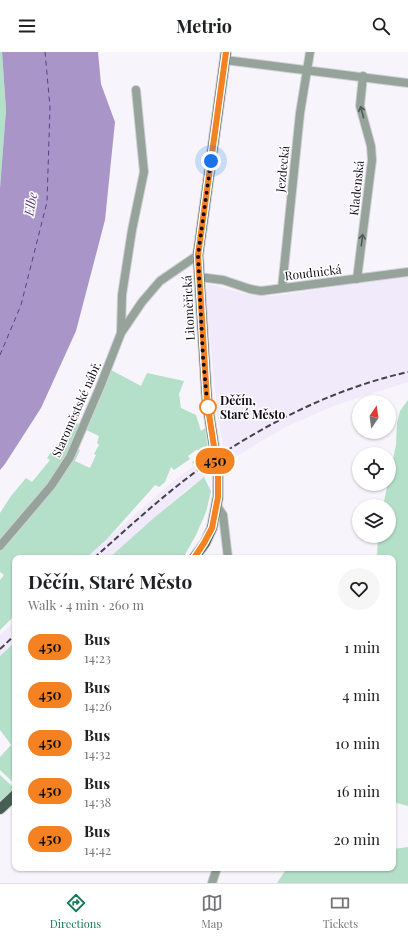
<!DOCTYPE html>
<meta charset="utf-8">
<style>
:root{--surface:#fff;--page:#f6f6f6;--text:#202124;--muted:#757577;--line:#e0e0e0;--accent:#177b54}
body{margin:0;font-family:"Playfair Display",serif;background:var(--page);color:var(--text);height:100vh;display:flex;flex-direction:column;font-size:15px;white-space:nowrap}
*{box-sizing:border-box;margin:0}
p{font-size:13px;color:var(--muted)}
.icon{flex:none;width:22px;height:22px;fill:none;stroke:currentColor;stroke-width:2;stroke-linecap:round;stroke-linejoin:round}
.map{position:relative;flex:1;overflow:hidden}
.sheet{position:absolute;left:12px;top:503px;width:384px;height:316px;display:flex;flex-direction:column;background:var(--surface);border-radius:8px;box-shadow:0 1px 3px #0004}
.sheet>*{flex:none}
.badge{padding:0 8px;border-radius:13px;font-size:14px;line-height:26px}
.needle{width:26px;rotate:13deg}
.tools{position:absolute;left:352px;top:343px;display:grid;gap:8px}
.tools a{display:grid;place-items:center;width:44px;height:44px;border-radius:50%;background:var(--surface);box-shadow:0 1px 3px #0004;font-size:20px}
.you{position:absolute;width:20px;height:20px;margin:-10px;border:3px solid #fff;border-radius:50%;background:#1a73e8;box-shadow:0 0 0 6px #1a73e833}
.map>.badge{position:absolute;translate:-50% -50%;box-shadow:0 0 0 2px #fff}
.round{display:grid;place-items:center;flex:none;width:42px;height:42px;border-radius:21px;background:var(--page)}
.summary{display:flex;align-items:center;justify-content:space-between;height:68px;padding:0 16px}
h1{font-size:19px;font-weight:700;line-height:30px}
ul{padding:0;list-style:none}
li{display:flex;align-items:center;gap:12px;height:48px;padding:0 16px}
li div{flex:1}
li b{display:block;font-size:15px}
li em{font-style:normal}
li .badge{min-width:44px;font-weight:700;text-align:center}
header{display:flex;justify-content:space-between;align-items:center;height:52px;padding:0 16px;background:var(--surface);font-size:18px;font-weight:700}
.tabs{display:flex;justify-content:space-around;align-items:center;height:56px;border-top:1px solid var(--line);background:var(--surface);font-size:11px;color:var(--muted)}
.tabs a{display:grid;justify-items:center;gap:2px}
.tabs .current{color:var(--accent)}
.map>svg:first-child{display:block}
.built{fill:#f0eafa}
.green{fill:#b4dfc8}
.water{fill:#aa95c8}
.lines{fill:none;stroke-linecap:round;stroke-linejoin:round}
.ferry{stroke:#5d3f7f;stroke-width:1;stroke-dasharray:5 4;stroke-linecap:butt}
.minor-casing{stroke:#d2d0d7;stroke-width:10}
.major-casing{stroke:#d2d0d7;stroke-width:12}
.minor{stroke:#95a39b;stroke-width:8}
.major{stroke:#465f52;stroke-width:10}
.rail{stroke:#46424c;stroke-width:2;stroke-dasharray:6 3;stroke-linecap:butt}
.oneway{stroke:#54585a}
.line-casing{stroke:#fff;stroke-width:9}
.line{stroke:#f58220;stroke-width:6}
.walk{stroke:#120d18;stroke-width:4;stroke-dasharray:0 7.2}
.stop-dot{fill:#fff;stroke:#f58220;stroke-width:2}
.labels{text-anchor:middle;dominant-baseline:central;stroke-width:3;stroke-linejoin:round;paint-order:stroke}
.street-label{font-size:12px;fill:#120d18;stroke:#fff}
.stop-label{font-size:12px;font-weight:bold;fill:#120d18;stroke:#fff;text-anchor:start}
.water-label{font-size:13px;font-style:italic;fill:#5d3f7f;stroke:#fff}
</style>
<header><svg class="icon" aria-label="menu" viewBox="0 0 24 24"><path d="M4 6h16M4 12h16M4 18h16"/></svg>Metrio<svg class="icon" aria-label="search" viewBox="0 0 24 24"><circle cx="10" cy="10" r="6"/><path d="M15 15l6 6"/></svg></header>
<div class="map">
<svg width="408" height="831" viewBox="0 0 408 831">
<rect width="100%" height="100%" fill="#f7f5fb"/>
<!-- built -->
<path class="built" d="M 408,224 L 408,330 L 336,353 L 290,373 L 270,384 L 220,414 L 186,438 L 109,506 L 85,506 L 177,426 L 223,394 L 217,359 L 205,231 L 241,241 L 272,244 Z
M 15,569 L 15,590 L 0,604 L 0,583 Z"/>
<!-- green -->
<path class="green" d="M 0,0 L 2,0 L 6,58 L 0,136 Z
M 111,318 L 141,334 L 147,321 L 184,329 L 179,342 L 181,356 L 196,363 L 201,379 L 205,376 L 208,399 L 193,412 L 192,410 L 201,404 L 198,398 L 196,398 L 188,404 L 190,407 L 174,418 L 171,415 L 165,430 L 159,435 L 155,433 L 107,487 L 86,506 L 15,506 L 15,563 L 0,578 L 0,528 L 4,523 L 0,520 L 0,498 L 31,461 L 59,431 L 58,429 L 75,396 L 80,398 L 75,409 L 90,416 L 96,403 L 94,402 L 99,393 L 97,391 L 99,384 L 84,377 Z
M 408,348 L 408,754 L 393,750 L 393,506 L 377,506 L 377,504 L 378,484 L 389,484 L 389,454 L 383,454 L 396,393 L 397,371 L 400,359 Z
M 70,369 L 80,372 L 64,411 L 60,412 L 61,416 L 0,491 L 0,461 L 11,444 L 26,426 L 32,430 L 50,408 L 47,406 L 60,388 Z
M 204,425 L 211,439 L 206,460 L 196,483 L 183,506 L 109,506 L 155,465 Z
M 15,590 L 15,698 L 0,678 L 0,604 Z
M 11,693 L 15,699 L 15,732 L 0,718 L 0,705 Z
M 0,723 L 13,735 L 13,739 L 0,750 Z
M 408,795 L 408,831 L 277,831 L 287,816 L 393,816 L 393,797 Z"/>
<!-- water -->
<path class="water" d="M 2,0 L 98,0 L 101,32 L 115,70 L 105,168 L 76,279 L 41,356 L 5,412 L 0,418 L 0,136 L 6,58 Z"/>
<g class="lines">
<!-- ferry -->
<path class="ferry" d="M 0,303 L 21,253 L 47,150 L 50,55 L 45,0"/>
<defs>
<path id="minor" d="M 225,8 L 408,31
M 199,225 L 223,228 L 250,237 L 261,239 L 408,220
M 357,227 L 372,108 L 371,94 L 360,54 L 363,24
M 282,236 L 300,61 L 310,0
M 121,280 L 122,243 L 132,178 L 144,120 L 136,38
M 217,454 L 223,463 L 228,506
M 0,494 L 51,434 L 70,405 L 100,335 L 121,281 L 142,250 L 160,229 L 198,203
M 212,831 L 217,816"/>
<path id="major" d="M 194,506 L 205,491 L 212,476 L 218,445 L 218,421 L 207,349 L 198,203 L 226,0
M 0,757 L 15,743"/>
</defs>
<!-- minor casing -->
<use href="#minor" class="minor-casing"/>
<!-- major casing -->
<use href="#major" class="major-casing"/>
<!-- minor -->
<use href="#minor" class="minor"/>
<!-- major -->
<use href="#major" class="major"/>
<!-- rail -->
<path class="rail" d="M 94,506 C 128,476 161,445 198,418 C 208,410 220,403 231,396 C 285,362 345,334 408,320
M 0,597 L 15,583"/>
</g>
<!-- one-way arrows -->
<defs><path id="oneway-shaft" d="M-6 0H5M1.5-3L5.5 0L1.5 3" fill="none" stroke-width="1.6" stroke-linecap="round" stroke-linejoin="round"/></defs>
<g class="oneway">
<use href="#oneway-shaft" transform="translate(362 60) rotate(-105)"/>
<use href="#oneway-shaft" transform="translate(362 188) rotate(-83)"/>
</g>
<g class="lines">
<defs>
<path id="line" d="M 194,506 L 204,491 L 212,476 L 218,445 L 218,421 L 207,349 L 198,203 L 226,0"/>
</defs>
<!-- line casing -->
<use href="#line" class="line-casing"/>
<!-- line -->
<use href="#line" class="line"/>
<!-- walk -->
<path class="walk" d="M 208,355 L 208,359 L 203,305 L 198,203 L 211,109"/>
</g>
<!-- markers -->
<circle class="stop-dot" cx="208" cy="355" r="8"/>
<g class="labels">
<!-- street labels -->
<g class="street-label">
<text transform="translate(282 117) rotate(-84)">Jezdecká</text>
<text transform="translate(356 136) rotate(-84)">Kladenská</text>
<text transform="translate(313 220) rotate(-7)">Roudnická</text>
<text transform="translate(188 256) rotate(-93)">Litoměřická</text>
<text transform="translate(76 357) rotate(-66)">Staroměstské nábř.</text>
</g>
<!-- stop labels -->
<g class="stop-label">
<text x="220" y="348">Děčín,<tspan x="220" dy="14">Staré Město</tspan></text>
</g>
<!-- water labels -->
<g class="water-label">
<text transform="translate(30 152) rotate(-80)">Elbe</text>
</g>
</g>
</svg>
<div class="tools">
<a><svg class="needle" viewBox="-14 -14 28 28"><path d="M0-13l5 13h-10z" fill="#e53935"/><path d="M0 13l5-13h-10z" fill="#757577"/></svg></a>
<a><svg class="icon" aria-label="locate" viewBox="0 0 24 24"><circle cx="12" cy="12" r="6"/><path d="M12 2v4M12 18v4M2 12h4M18 12h4"/></svg></a>
<a><svg class="icon" aria-label="layers" viewBox="0 0 24 24"><path d="M12 4l9 5-9 5-9-5zM3 14l9 5 9-5"/></svg></a>
</div>
<div class="you" style="left:211px;top:109px"></div>
<b class="badge" style="left:215px;top:409px;background:#f58220;color:#111">450</b>
<section class="sheet">
<div class="summary"><div><h1>Děčín, Staré Město</h1><p>Walk · 4 min · 260 m</p></div><a class="round"><svg class="icon" aria-label="heart" viewBox="0 0 24 24"><path d="M12 20l-8-8c-3-5 5-10 8-4 3-6 11-1 8 4z"/></svg></a></div>
<ul>
<li><span class="badge" style="background:#f58220;color:#111">450</span><div><b>Bus</b><p>14:23</p></div><em>1 min</em></li>
<li><span class="badge" style="background:#f58220;color:#111">450</span><div><b>Bus</b><p>14:26</p></div><em>4 min</em></li>
<li><span class="badge" style="background:#f58220;color:#111">450</span><div><b>Bus</b><p>14:32</p></div><em>10 min</em></li>
<li><span class="badge" style="background:#f58220;color:#111">450</span><div><b>Bus</b><p>14:38</p></div><em>16 min</em></li>
<li><span class="badge" style="background:#f58220;color:#111">450</span><div><b>Bus</b><p>14:42</p></div><em>20 min</em></li>
</ul>
</section>
</div>
<nav class="tabs">
<a class="current"><svg class="icon" aria-label="directions" viewBox="0 0 24 24"><path d="M12 3l9 9-9 9-9-9zM9 14v-3h6M13 9l2 2-2 2"/></svg>Directions</a>
<a><svg class="icon" aria-label="map" viewBox="0 0 24 24"><path d="M3 6l6-2 6 2 6-2v14l-6 2-6-2-6 2zM9 4v14M15 6v14"/></svg>Map</a>
<a><svg class="icon" aria-label="tickets" viewBox="0 0 24 24"><path d="M3 7h18v10H3zM15 7v10"/></svg>Tickets</a>
</nav>
